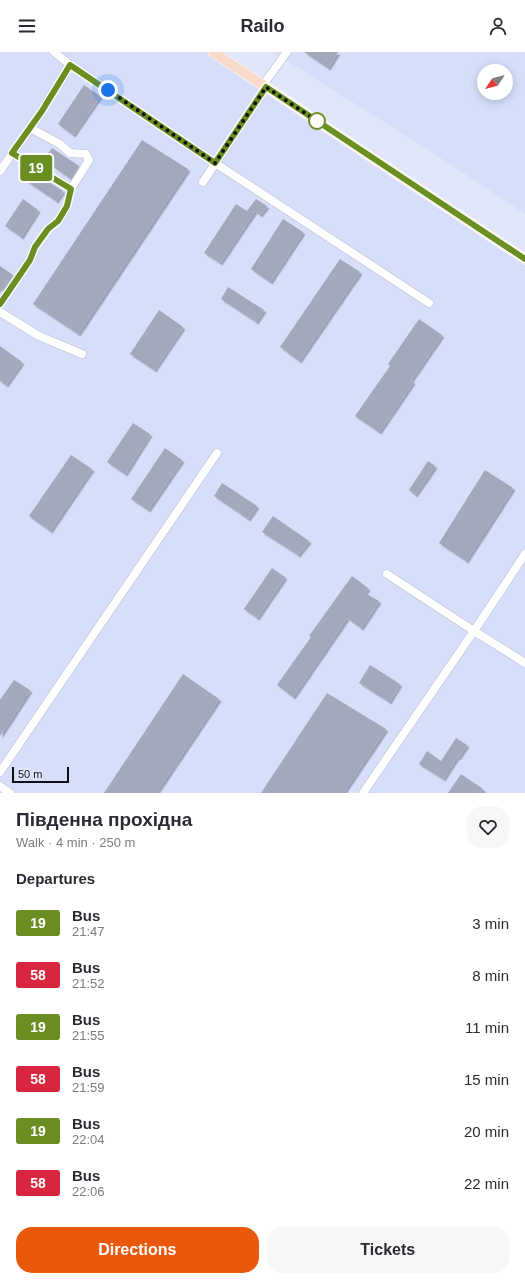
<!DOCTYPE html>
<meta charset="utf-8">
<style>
:root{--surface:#fff;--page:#f7f7f7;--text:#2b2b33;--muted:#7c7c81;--accent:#ea580c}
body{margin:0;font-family:Arial,sans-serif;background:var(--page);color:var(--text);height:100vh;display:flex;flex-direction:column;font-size:15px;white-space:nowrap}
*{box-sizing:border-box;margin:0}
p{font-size:13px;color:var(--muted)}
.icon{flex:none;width:22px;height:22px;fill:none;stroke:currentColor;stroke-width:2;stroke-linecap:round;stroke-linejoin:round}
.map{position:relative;height:741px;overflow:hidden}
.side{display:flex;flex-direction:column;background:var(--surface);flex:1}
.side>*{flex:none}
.badge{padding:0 8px;border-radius:3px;font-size:14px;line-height:26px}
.needle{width:26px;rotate:235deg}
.fabs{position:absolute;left:477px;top:12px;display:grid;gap:8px}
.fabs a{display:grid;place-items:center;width:36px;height:36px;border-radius:50%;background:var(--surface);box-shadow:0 2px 10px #0003;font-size:20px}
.scale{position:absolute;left:12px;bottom:10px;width:57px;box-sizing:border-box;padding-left:4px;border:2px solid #0e1016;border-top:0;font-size:11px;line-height:14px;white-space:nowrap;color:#0e1016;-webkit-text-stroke:3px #e1e7fb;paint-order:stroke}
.you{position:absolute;width:20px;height:20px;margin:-10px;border:3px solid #fff;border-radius:50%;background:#1a73e8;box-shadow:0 0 0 6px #1a73e833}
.map>.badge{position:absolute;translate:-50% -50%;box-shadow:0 0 0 2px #fff}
h2{padding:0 16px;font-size:15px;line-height:36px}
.round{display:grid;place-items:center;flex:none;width:42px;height:42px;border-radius:16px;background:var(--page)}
.summary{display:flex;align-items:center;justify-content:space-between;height:68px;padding:0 16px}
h1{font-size:19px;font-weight:600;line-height:30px}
.action{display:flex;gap:8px;margin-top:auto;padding:8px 16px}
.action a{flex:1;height:46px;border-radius:16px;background:var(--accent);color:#fff;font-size:16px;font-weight:600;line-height:46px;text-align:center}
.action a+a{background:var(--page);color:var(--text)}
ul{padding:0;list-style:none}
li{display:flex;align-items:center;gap:12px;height:52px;padding:0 16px}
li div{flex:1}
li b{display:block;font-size:15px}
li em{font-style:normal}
li .badge{min-width:44px;font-weight:700;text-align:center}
header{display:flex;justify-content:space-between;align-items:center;height:52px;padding:0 16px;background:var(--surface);font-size:18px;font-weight:600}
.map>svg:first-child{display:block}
.built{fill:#d6defa;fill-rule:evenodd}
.building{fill:#a3a8bb;filter:url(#shadow)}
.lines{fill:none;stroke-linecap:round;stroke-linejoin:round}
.minor-casing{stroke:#b6bcd0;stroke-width:9}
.major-casing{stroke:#fff;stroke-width:11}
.minor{stroke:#fff;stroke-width:8}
.major{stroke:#f8dbcb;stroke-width:10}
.line-casing{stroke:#fff;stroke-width:9}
.line{stroke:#6b8e23;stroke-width:6}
.walk{stroke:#0e1016;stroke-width:4;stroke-dasharray:0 7.2}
.stop-dot{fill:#fff;stroke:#6b8e23;stroke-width:2}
</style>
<header><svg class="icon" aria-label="menu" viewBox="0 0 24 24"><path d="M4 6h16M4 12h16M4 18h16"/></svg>Railo<svg class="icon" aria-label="person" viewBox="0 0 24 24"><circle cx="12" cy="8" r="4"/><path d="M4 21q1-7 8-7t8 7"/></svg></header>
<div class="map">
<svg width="525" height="741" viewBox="0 0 525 741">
<defs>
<filter id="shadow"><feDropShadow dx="2.5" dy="2.5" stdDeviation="0" flood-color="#0004"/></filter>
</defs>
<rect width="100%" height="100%" fill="#e1e7fb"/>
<!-- built -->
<path class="built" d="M 0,0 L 206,0 L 525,213 L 525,741 L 0,741 Z
M 273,0 L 525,0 L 525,162 L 430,99 ZM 484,19 L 506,19 L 506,41 L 484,41 Z"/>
<!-- building -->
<path class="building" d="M 304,0 L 338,0 L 328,16 Z
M 84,33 L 100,44 L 73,83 L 58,72 Z
M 142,88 L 188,117 L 78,282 L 33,252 Z
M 52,96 L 79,114 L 71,127 L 44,108 Z
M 28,117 L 63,139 L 56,149 L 22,126 Z
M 23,147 L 38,158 L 21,185 L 5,174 Z
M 256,147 L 267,154 L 260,163 L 255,159 L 220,211 L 204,201 L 236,152 L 247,159 Z
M 283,167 L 303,180 L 270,230 L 251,217 Z
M 340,207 L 360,220 L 299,309 L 280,295 Z
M 0,214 L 13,223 L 0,241 Z
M 228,235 L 264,258 L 256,270 L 221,247 Z
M 159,258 L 183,275 L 154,318 L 130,302 Z
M 419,267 L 442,283 L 411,328 L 413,330 L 379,380 L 355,364 L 390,314 L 388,312 Z
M 0,294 L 22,310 L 6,333 L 0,329 Z
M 133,371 L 150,382 L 125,422 L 107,410 Z
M 165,396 L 182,408 L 148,458 L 131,447 Z
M 71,403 L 92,417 L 50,479 L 29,464 Z
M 428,409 L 435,414 L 415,443 L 409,438 Z
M 485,418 L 513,436 L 466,509 L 439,491 Z
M 222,431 L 257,454 L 248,467 L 214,444 Z
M 273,464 L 309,489 L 298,503 L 262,480 Z
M 272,516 L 285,525 L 257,566 L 244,557 Z
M 352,524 L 368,536 L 365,541 L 379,549 L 361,576 L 347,566 L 293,645 L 277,633 L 311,585 L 309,584 Z
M 370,613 L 400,632 L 389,650 L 359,631 Z
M 183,622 L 219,647 L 156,741 L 104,741 Z
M 14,628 L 30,638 L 0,684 L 0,648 Z
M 327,641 L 386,677 L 343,741 L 261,741 Z
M 456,686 L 467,693 L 458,706 L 457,705 L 443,727 L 419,712 L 427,699 L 441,709 Z
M 461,722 L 483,737 L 481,741 L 448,741 Z"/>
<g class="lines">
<defs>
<path id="minor" d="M 54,0 L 70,13 L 215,111 L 429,251
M 263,33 L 287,0
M 12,101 L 71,137 L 89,108 L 86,102 L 70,101 L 60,92 L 30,76
M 0,119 L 42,59 L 70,13
M 203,130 L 266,35
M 0,252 L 30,208 L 35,195 L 48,177 L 58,169 L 67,154 L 71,137
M 0,260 L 39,284 L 82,302
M 525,502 L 474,579 L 525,611
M 0,720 L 217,401
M 0,734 L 10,741
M 363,741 L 474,579 L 387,522"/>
<path id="major" d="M 213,0 L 525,207"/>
</defs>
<!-- minor casing -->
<use href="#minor" class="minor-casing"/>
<!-- major casing -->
<use href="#major" class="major-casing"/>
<!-- minor -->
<use href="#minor" class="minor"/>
<!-- major -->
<use href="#major" class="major"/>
</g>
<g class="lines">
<defs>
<path id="line" d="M 0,252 L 30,208 L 35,195 L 48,177 L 58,169 L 67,154 L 71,137 L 12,101 L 42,59 L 70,13 L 215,111 L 266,35 L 525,207"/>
</defs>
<!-- line casing -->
<use href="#line" class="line-casing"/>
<!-- line -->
<use href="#line" class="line"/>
<!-- walk -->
<path class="walk" d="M 108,38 L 215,111 L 266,35 L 317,69"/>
</g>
<!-- markers -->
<circle class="stop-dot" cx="317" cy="69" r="8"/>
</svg>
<div class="fabs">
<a><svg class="needle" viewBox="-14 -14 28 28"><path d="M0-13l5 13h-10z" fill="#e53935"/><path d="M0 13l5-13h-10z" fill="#7c7c81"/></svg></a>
</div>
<div class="scale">50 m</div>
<div class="you" style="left:108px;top:38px"></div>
<b class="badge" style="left:36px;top:116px;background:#6b8e23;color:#fff">19</b>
</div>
<section class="side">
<div class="summary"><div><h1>Південна прохідна</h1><p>Walk · 4 min · 250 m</p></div><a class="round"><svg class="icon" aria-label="heart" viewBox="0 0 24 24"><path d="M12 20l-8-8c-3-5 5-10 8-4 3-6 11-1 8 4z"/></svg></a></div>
<h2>Departures</h2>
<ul>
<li><span class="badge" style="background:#6b8e23;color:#fff">19</span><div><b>Bus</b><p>21:47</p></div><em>3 min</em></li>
<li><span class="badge" style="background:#d7263d;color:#fff">58</span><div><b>Bus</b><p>21:52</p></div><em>8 min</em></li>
<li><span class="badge" style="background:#6b8e23;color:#fff">19</span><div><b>Bus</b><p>21:55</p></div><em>11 min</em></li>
<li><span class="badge" style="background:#d7263d;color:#fff">58</span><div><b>Bus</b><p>21:59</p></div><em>15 min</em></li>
<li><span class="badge" style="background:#6b8e23;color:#fff">19</span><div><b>Bus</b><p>22:04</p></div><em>20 min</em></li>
<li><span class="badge" style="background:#d7263d;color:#fff">58</span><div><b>Bus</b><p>22:06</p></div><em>22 min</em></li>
</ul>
<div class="action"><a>Directions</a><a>Tickets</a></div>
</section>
